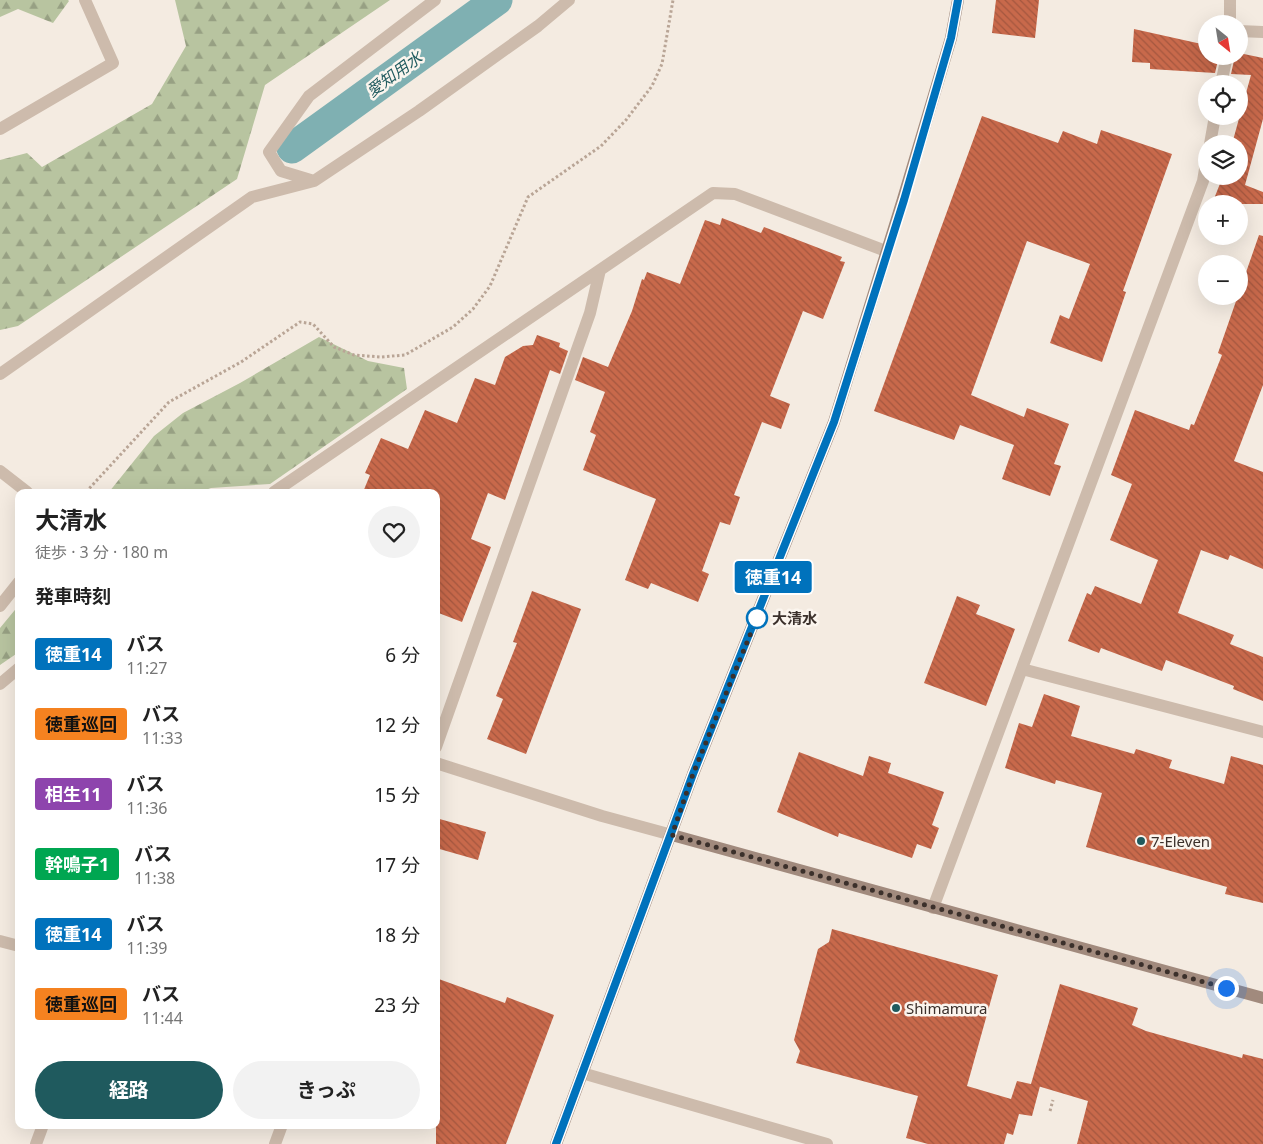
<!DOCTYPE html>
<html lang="ja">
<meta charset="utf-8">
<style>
:root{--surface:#fff;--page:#f2f2f2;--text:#222;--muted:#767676;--accent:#1f5a5e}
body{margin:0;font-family:"Noto Sans","Noto Sans JP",sans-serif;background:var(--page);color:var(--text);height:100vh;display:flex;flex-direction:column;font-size:19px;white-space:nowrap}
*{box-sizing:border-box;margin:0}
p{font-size:16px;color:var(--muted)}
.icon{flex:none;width:28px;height:28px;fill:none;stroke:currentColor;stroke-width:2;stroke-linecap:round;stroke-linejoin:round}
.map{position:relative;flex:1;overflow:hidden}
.side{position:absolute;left:15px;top:489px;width:425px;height:640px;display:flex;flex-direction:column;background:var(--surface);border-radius:10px;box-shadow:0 5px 20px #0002}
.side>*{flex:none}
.badge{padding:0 10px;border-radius:4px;font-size:18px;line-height:32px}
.needle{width:32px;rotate:150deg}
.fabs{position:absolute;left:1198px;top:15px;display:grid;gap:10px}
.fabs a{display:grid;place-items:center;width:50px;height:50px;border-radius:50%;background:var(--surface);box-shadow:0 5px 20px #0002;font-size:25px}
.you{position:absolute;width:25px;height:25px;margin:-12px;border:4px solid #fff;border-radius:50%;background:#1a73e8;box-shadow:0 0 0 8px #1a73e833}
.map>.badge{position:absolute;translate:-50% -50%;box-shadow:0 0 0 2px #fff}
h2{padding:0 20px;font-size:19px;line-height:45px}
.round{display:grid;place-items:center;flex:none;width:52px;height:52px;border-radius:26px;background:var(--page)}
.summary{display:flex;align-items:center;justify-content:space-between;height:85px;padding:0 20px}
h1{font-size:24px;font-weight:700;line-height:38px}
.primary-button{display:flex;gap:10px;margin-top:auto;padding:10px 20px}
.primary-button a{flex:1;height:58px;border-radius:30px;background:var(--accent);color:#fff;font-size:20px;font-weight:700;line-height:58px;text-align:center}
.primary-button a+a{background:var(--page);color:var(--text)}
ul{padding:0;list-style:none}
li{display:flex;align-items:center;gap:15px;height:70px;padding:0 20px}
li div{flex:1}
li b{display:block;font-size:19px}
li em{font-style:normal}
li .badge{min-width:55px;font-weight:700;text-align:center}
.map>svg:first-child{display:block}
.forest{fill:url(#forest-firs)}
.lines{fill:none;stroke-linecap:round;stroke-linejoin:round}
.canal{stroke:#7fb0b2;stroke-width:31}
.building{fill:url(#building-back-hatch)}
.path{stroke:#b9a596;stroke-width:3;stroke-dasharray:2.5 2.5;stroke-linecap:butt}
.street{stroke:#cdbbac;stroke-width:12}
.secondary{stroke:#a18a7d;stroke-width:12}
.line-casing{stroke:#fff;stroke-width:11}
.line{stroke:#0072bc;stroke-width:8}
.walk{stroke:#3b302b;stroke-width:5;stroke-dasharray:0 9}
.stop-dot{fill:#fff;stroke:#0072bc;stroke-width:2.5}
.poi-dot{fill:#1f5a5e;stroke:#fbf5ee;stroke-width:2}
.labels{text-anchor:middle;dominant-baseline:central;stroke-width:5;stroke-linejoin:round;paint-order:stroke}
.stop-label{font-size:15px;font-weight:bold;fill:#3b302b;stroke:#fbf5ee;text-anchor:start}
.poi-label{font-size:15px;fill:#3b302b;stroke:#fbf5ee;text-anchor:start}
.water-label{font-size:16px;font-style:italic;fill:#1f5a5e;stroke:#fbf5ee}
</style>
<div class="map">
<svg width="1263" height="1144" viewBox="0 0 1263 1144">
<defs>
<pattern id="forest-firs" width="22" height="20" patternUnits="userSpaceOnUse" patternTransform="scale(1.25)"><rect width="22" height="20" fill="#b8c4a0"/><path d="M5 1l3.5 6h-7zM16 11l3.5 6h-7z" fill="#97a083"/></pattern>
<pattern id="building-back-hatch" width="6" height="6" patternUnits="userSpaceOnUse" patternTransform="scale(1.25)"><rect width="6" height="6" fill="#c8694b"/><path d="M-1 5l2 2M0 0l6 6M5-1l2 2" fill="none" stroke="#a4573f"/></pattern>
</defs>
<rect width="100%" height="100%" fill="#f4ebe1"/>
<!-- forest -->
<path class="forest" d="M 0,0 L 68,0 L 69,1 L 53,23 L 18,9 L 0,17 Z
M 175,0 L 390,0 L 265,85 L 237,179 L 18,326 L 0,330 L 0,160 L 27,153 L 42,167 L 152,104 L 186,46 Z
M 319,337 L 368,361 L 404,368 L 407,389 L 270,484 L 211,488 L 200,492 L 109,492 L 154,436 L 183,413 L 240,383 Z
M 19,605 L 19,652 L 0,665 L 0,628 Z"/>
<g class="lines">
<!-- canal -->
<path class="canal" d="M 292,148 L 497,0"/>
</g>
<!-- building -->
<path class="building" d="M 996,0 L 1039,0 L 1035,38 L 992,33 Z
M 1134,29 L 1206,45 L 1206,56 L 1219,56 L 1215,73 L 1150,69 L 1150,63 L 1132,62 Z
M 1239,53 L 1263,58 L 1263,119 L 1245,185 L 1263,192 L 1263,204 L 1212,204 L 1223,176 L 1239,176 L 1239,144 L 1232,144 L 1251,75 L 1231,74 L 1235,56 L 1239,56 Z
M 982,116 L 1058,143 L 1063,131 L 1097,144 L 1101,130 L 1172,154 L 1123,291 L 1126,292 L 1102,362 L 1050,343 L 1060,315 L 1069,319 L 1090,264 L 1027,241 L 971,395 L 1024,417 L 1027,408 L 1069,424 L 1054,464 L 1061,466 L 1050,496 L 1002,479 L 1014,445 L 960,425 L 954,440 L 874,411 Z
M 722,218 L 761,233 L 764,227 L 842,257 L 840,261 L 845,262 L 823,319 L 803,311 L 770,396 L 790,404 L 781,429 L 762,422 L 734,495 L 740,497 L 730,525 L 720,522 L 702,571 L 709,574 L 698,602 L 651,583 L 648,589 L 625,580 L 656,499 L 583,470 L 596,435 L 590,432 L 605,392 L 575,380 L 583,357 L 608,367 L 632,311 L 642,279 L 644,280 L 647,272 L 680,284 L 705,220 L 720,225 Z
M 1259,235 L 1263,236 L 1263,385 L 1234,461 L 1263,472 L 1263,569 L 1230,555 L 1228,560 L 1201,550 L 1178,613 L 1234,635 L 1230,644 L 1263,657 L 1263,701 L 1233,689 L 1234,686 L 1166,660 L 1162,671 L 1101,648 L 1099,653 L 1068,641 L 1087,593 L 1091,595 L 1095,586 L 1141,604 L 1158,560 L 1110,540 L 1132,484 L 1111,475 L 1135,410 L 1189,430 L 1191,424 L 1194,425 L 1222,355 L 1218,353 Z
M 537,335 L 560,343 L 559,347 L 568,351 L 560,374 L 550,370 L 505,500 L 488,493 L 471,539 L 491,547 L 462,622 L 436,612 L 436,492 L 363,492 L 370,475 L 365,473 L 381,438 L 408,449 L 425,410 L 457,423 L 475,378 L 495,385 L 505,357 L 523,346 L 533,345 Z
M 532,591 L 581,609 L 526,754 L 487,739 L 503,699 L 496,696 L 517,643 L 513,642 Z
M 957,596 L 980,605 L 976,614 L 1015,629 L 986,706 L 924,683 Z
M 1044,694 L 1080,706 L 1071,736 L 1134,754 L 1136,749 L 1172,760 L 1169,768 L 1224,784 L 1231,756 L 1263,765 L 1263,903 L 1225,894 L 1227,887 L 1086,847 L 1102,793 L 1056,780 L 1055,784 L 1005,768 L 1019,723 L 1032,727 Z
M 799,752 L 863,776 L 869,756 L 891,763 L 888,773 L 944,792 L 932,825 L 939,828 L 931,849 L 917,844 L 912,858 L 839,833 L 838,837 L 777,812 Z
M 436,818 L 486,832 L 478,860 L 436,848 Z
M 832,929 L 998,975 L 967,1086 L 1011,1099 L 1017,1081 L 1040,1086 L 1032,1116 L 1019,1114 L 1013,1135 L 1007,1133 L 1004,1144 L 928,1144 L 906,1138 L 918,1096 L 796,1063 L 800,1051 L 794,1040 L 818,949 L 829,942 Z
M 436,978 L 505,1003 L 507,997 L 554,1015 L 506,1144 L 436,1144 Z
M 1060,984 L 1138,1008 L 1132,1025 L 1146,1031 L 1242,1058 L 1243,1054 L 1263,1059 L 1263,1144 L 1077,1144 L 1088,1101 L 1031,1084 Z"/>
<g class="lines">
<!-- path -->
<path class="path" d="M 86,492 L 169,402 L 241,362 L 300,322 L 313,324 L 334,347 L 354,355 L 381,357 L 405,355 L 453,327 L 473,309 L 490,286 L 528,197 L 601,146 L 626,120 L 652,86 L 662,64 L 673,0
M 1050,1111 L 1053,1100"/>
<!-- street -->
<path class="street" d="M 1230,0 L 1230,24
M 1239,31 L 1263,32
M 1221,84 L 1227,56
M 0,129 L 113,63 L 85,0
M 1210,144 L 1215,116
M 314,181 L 281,171 L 269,152 L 309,96 L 435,0
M 0,374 L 252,197 L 314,181 L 419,111 L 538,26 L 569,0
M 0,471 L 27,492
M 274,492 L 713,193 L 735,194 L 886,251
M 0,606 L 19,582
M 1022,669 L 1263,732
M 0,684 L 19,668
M 436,747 L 590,313 L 600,270
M 436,763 L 602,816 L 672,835
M 933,908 L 1203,181 L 1206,163
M 0,941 L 19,946
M 582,1073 L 827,1144
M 36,1144 L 43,1125
M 275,1144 L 282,1125"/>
<!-- secondary -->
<path class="secondary" d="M 672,835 L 1263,998
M 556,1144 L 693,774 L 834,422 L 903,199 L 951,38 L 958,0"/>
</g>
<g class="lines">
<defs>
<path id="line" d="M 556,1144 L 693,774 L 834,422 L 904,200 L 951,38 L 958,0"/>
</defs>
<!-- line casing -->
<use href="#line" class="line-casing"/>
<!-- line -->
<use href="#line" class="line"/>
<!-- walk -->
<path class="walk" d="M 757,618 L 693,774 L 672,835 L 1226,988"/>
</g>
<!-- markers -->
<circle class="stop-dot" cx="757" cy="618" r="10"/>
<g class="poi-dot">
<circle cx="1141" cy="841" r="5"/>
<circle cx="896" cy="1008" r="5"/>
</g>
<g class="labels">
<!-- stop labels -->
<g class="stop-label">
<text x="772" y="618">大清水</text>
</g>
<!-- poi labels -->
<g class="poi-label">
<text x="1151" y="841">7-Eleven</text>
<text x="906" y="1008">Shimamura</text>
</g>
<!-- water labels -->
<g class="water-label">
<text transform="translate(394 74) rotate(-36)">愛知用水</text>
</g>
</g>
</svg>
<div class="fabs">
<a><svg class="needle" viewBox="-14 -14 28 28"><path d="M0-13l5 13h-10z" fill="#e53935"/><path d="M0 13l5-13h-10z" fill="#767676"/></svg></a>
<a><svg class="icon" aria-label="locate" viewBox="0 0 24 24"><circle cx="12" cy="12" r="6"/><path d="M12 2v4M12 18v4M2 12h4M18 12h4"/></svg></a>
<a><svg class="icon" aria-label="layers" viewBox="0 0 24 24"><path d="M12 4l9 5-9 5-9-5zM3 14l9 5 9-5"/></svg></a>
<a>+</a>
<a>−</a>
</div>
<div class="you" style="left:1226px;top:988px"></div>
<b class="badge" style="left:773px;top:577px;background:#0072bc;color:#fff">徳重14</b>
<section class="side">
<div class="summary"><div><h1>大清水</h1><p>徒歩 · 3 分 · 180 m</p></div><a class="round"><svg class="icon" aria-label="heart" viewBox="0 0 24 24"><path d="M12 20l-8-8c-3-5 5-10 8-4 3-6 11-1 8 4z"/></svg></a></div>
<h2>発車時刻</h2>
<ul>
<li><span class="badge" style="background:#0072bc;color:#fff">徳重14</span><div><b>バス</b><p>11:27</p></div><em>6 分</em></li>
<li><span class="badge" style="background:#f58220;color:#111">徳重巡回</span><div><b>バス</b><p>11:33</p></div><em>12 分</em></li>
<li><span class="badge" style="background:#8e44ad;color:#fff">相生11</span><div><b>バス</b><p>11:36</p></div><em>15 分</em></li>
<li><span class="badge" style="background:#00a651;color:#fff">幹鳴子1</span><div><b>バス</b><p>11:38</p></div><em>17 分</em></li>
<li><span class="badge" style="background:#0072bc;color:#fff">徳重14</span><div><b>バス</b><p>11:39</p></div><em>18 分</em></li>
<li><span class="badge" style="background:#f58220;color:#111">徳重巡回</span><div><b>バス</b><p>11:44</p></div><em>23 分</em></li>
</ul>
<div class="primary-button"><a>経路</a><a>きっぷ</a></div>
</section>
</div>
